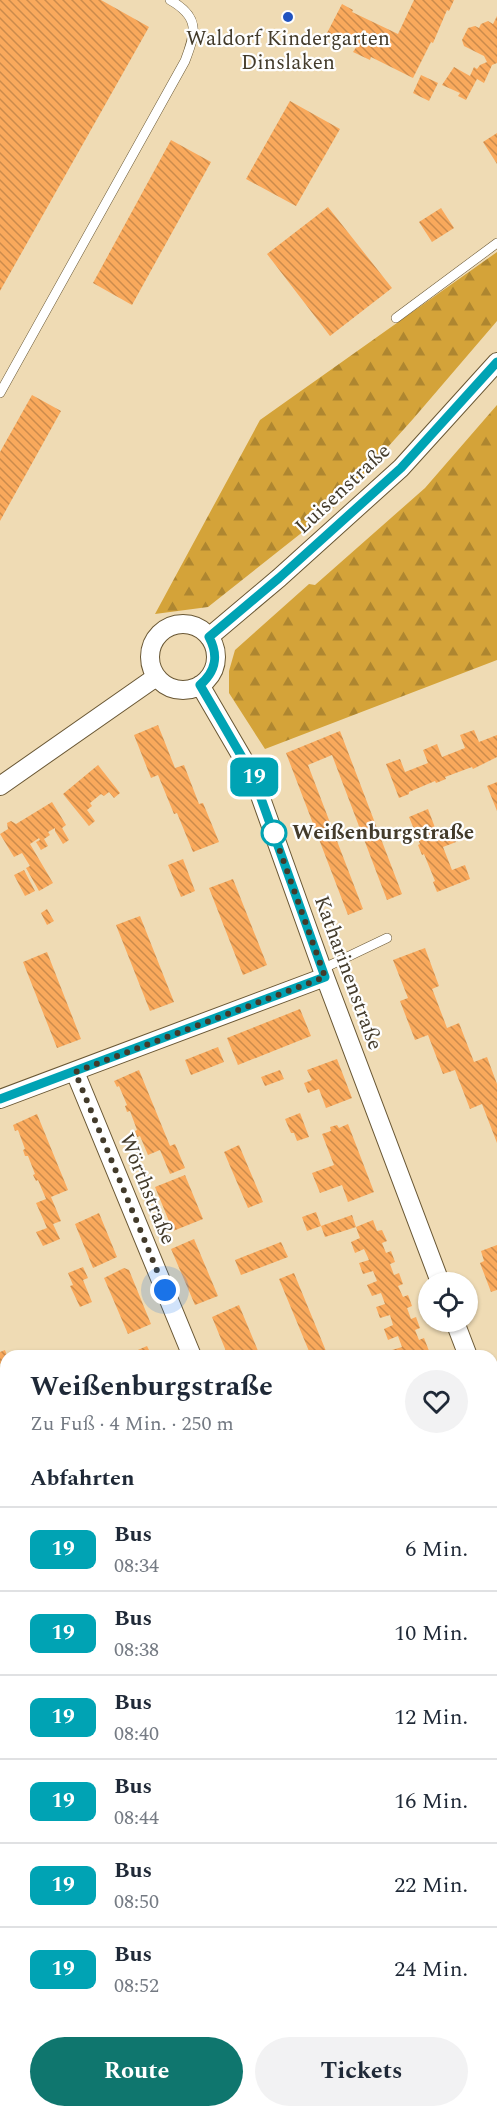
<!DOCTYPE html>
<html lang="de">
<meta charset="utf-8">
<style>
:root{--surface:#fff;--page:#f2f2f3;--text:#1f2937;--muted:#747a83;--line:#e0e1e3;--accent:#0f766e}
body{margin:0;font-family:Spectral,serif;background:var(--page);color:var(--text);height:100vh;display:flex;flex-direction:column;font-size:22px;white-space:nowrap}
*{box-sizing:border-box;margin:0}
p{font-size:20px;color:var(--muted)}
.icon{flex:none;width:33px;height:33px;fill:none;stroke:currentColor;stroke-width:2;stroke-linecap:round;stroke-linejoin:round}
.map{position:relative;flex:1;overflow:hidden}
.sheet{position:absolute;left:0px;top:1350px;width:498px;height:768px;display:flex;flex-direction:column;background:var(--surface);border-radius:18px 18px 0 0;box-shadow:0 2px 4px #0004}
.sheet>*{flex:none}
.badge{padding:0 12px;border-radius:9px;font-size:21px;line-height:39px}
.fabs{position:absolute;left:418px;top:1272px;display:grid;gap:12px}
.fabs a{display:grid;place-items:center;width:60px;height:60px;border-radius:50%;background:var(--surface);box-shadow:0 2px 4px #0004;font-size:30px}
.you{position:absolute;width:30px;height:30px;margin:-15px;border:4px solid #fff;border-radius:50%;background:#1a73e8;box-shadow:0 0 0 9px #1a73e833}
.map>.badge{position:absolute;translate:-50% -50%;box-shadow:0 0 0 3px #fff}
h2{padding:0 30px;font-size:22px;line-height:54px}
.round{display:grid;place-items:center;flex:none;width:63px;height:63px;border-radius:32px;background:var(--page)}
.summary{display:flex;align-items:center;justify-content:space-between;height:102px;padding:0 30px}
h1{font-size:28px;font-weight:700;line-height:45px}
.cta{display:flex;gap:12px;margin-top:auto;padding:12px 30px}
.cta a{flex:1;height:69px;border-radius:36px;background:var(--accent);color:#fff;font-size:24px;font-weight:700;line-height:69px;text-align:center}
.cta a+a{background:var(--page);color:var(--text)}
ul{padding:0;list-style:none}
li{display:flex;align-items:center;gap:18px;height:84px;padding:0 30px;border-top:2px solid var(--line)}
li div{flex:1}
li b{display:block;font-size:22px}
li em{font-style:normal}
li .badge{min-width:66px;font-weight:700;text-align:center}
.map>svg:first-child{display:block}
.forest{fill:url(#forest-firs)}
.building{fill:url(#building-back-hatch)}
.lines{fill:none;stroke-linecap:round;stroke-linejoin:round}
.service-casing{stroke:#695734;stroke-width:10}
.minor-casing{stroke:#695734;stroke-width:20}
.secondary-casing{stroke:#695734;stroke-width:27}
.service{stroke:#fff;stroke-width:9}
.minor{stroke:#fff;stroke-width:18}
.secondary{stroke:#fff;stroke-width:26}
.line-casing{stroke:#fff;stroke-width:14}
.line{stroke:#00a3b4;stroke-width:9}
.walk{stroke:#433b2b;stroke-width:6;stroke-dasharray:0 10.8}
.poi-dot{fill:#2153c0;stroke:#fefefe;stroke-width:2}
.stop-dot{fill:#fff;stroke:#00a3b4;stroke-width:3}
.labels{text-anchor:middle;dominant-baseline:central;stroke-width:4.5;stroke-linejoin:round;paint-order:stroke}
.poi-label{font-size:21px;fill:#433b2b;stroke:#fefefe}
.street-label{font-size:21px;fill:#433b2b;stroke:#fefefe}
.stop-label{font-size:21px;font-weight:bold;fill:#433b2b;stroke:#fefefe;text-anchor:start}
</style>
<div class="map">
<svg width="497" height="2118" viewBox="0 0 497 2118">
<defs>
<pattern id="forest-firs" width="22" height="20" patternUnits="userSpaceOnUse" patternTransform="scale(1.5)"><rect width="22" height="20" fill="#d4a339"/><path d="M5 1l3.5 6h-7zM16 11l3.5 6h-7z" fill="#ae8630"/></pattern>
<pattern id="building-back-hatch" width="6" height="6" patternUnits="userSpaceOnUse" patternTransform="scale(1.5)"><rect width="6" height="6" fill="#f9a95c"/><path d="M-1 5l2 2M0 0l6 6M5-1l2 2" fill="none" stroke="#cb8b4c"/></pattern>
</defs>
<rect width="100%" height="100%" fill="#efdbb4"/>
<!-- forest -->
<path class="forest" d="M 497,252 L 497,321 L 413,419 L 333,508 L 208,607 L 155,614 L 260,420 Z
M 497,405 L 497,660 L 265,749 L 229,693 L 229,671 L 235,650 L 309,584 L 315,585 L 425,488 Z"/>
<!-- building -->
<path class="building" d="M 0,0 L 101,0 L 149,27 L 0,291 Z
M 414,0 L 454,0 L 449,11 L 447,10 L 433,43 L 431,42 L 413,78 L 371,57 L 370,60 L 353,52 L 357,46 L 339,37 L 337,40 L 326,35 L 342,4 L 353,10 L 352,12 L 398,34 Z
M 497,16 L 497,63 L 492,65 L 484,83 L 477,79 L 466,100 L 458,96 L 460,93 L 442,85 L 454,67 L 470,76 L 474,67 L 477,69 L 480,65 L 487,62 L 484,56 L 464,46 L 462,40 L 468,28 L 475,26 L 479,28 L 481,24 L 488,21 L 493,24 Z
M 421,75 L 438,83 L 429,101 L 413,93 Z
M 290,101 L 340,129 L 296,206 L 246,179 Z
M 497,133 L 497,164 L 483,142 Z
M 171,140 L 211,162 L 132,305 L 93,283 Z
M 328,207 L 392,288 L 330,336 L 267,254 Z
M 441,208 L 454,228 L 432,242 L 419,222 Z
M 32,395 L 61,411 L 0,521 L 0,452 Z
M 158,725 L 175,768 L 184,765 L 199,804 L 203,803 L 219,842 L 193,852 L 177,813 L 174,814 L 158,775 L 151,778 L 134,735 Z
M 474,730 L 479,742 L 497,735 L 497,757 L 473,769 L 472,767 L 445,777 L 446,779 L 436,783 L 435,781 L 409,792 L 409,794 L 399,798 L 386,764 L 400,759 L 405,772 L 428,763 L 423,750 L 437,744 L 442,757 L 465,748 L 460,735 Z
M 340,731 L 402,894 L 387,900 L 332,755 L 308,765 L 363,909 L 348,915 L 286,753 Z
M 98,765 L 120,793 L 114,798 L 109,792 L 104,796 L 101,794 L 90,803 L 92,806 L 87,810 L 95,821 L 89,826 L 63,794 Z
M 497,782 L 497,811 L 487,786 Z
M 52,802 L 66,825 L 62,828 L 69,840 L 63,844 L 55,831 L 55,828 L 48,832 L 50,835 L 44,839 L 48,846 L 41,850 L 36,842 L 40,840 L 39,838 L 30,844 L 53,883 L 39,891 L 26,868 L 30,866 L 22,853 L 14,857 L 0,834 L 8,829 L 7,823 L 11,821 L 16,824 Z
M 428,809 L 437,833 L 450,828 L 456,842 L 443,847 L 452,870 L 465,865 L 470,879 L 437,892 L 433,882 L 435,881 L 424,854 L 422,855 L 418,845 L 420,844 L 409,817 Z
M 183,859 L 195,891 L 181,897 L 168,865 Z
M 24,870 L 35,891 L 25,896 L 14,875 Z
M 233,879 L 267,965 L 243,975 L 209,888 Z
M 47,909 L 54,921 L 47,925 L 41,913 Z
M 140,916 L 174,1002 L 150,1011 L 116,925 Z
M 425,948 L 439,986 L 432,989 L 433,991 L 447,1028 L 459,1023 L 474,1062 L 487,1057 L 497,1084 L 497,1143 L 482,1104 L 470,1109 L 455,1070 L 443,1074 L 428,1035 L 415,1040 L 400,1001 L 408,998 L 393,960 Z
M 47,952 L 81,1039 L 57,1048 L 23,962 Z
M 300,1009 L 311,1036 L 238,1065 L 227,1038 Z
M 218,1047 L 224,1062 L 191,1075 L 185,1060 Z
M 337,1059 L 352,1098 L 326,1108 L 319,1089 L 308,1093 L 304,1083 L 312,1080 L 307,1070 Z
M 139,1070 L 170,1146 L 175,1144 L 185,1168 L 170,1174 L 160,1150 L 148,1155 L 140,1136 L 137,1137 L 135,1131 L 137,1130 L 130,1111 L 127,1112 L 125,1106 L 127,1105 L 119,1086 L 117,1087 L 114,1081 Z
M 280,1070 L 284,1079 L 265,1086 L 261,1077 Z
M 300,1113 L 309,1137 L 297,1141 L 294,1133 L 291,1133 L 285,1119 Z
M 37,1114 L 68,1190 L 51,1197 L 61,1221 L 53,1224 L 60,1239 L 43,1246 L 36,1232 L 47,1228 L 36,1203 L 46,1199 L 38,1180 L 36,1181 L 33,1175 L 35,1174 L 28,1156 L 25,1156 L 23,1150 L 25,1149 L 18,1130 L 15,1131 L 13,1125 Z
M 348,1124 L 374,1192 L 348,1202 L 342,1185 L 320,1193 L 312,1173 L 334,1165 L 322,1134 L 331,1131 L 330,1127 L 337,1125 L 339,1128 Z
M 239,1145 L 263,1202 L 248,1208 L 224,1152 Z
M 185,1175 L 203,1219 L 173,1231 L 155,1187 Z
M 316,1212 L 321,1226 L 307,1231 L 302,1217 Z
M 99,1213 L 117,1257 L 93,1268 L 75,1224 Z
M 352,1215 L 356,1227 L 373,1220 L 377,1231 L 382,1230 L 387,1241 L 382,1243 L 386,1253 L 391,1251 L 395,1262 L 390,1264 L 394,1275 L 399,1273 L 403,1284 L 398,1286 L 403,1297 L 408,1295 L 412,1306 L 407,1308 L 411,1319 L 416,1317 L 420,1328 L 415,1330 L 419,1340 L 424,1338 L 431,1356 L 394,1356 L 392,1350 L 402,1347 L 398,1336 L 388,1340 L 384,1329 L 393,1325 L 390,1315 L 380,1318 L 376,1307 L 385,1304 L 381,1293 L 372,1296 L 367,1285 L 377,1281 L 373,1271 L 363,1274 L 359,1263 L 369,1260 L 364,1249 L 355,1253 L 351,1242 L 360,1238 L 356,1227 L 325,1237 L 321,1226 Z
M 194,1239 L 218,1296 L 195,1305 L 171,1249 Z
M 281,1242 L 288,1257 L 241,1275 L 235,1260 Z
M 497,1245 L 497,1290 L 491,1292 L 480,1263 L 484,1261 L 481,1251 Z
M 83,1267 L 88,1278 L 83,1280 L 92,1302 L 80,1307 L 70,1286 L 73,1285 L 68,1273 Z
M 124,1268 L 129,1270 L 151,1324 L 128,1334 L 104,1278 Z
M 294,1273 L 328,1356 L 311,1356 L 279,1279 Z
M 239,1305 L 256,1346 L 260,1356 L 228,1356 L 212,1317 Z
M 147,1346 L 152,1356 L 124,1356 Z
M 5,1350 L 7,1356 L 6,1362 L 0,1364 L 0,1352 Z
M 0,1369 L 2,1375 L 6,1374 L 6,1435 L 0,1437 Z
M 492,1466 L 497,1480 L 497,1595 L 492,1585 Z
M 497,1625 L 497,1663 L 492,1666 L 492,1636 L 495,1635 L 492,1627 Z
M 497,1734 L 497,1807 L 492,1798 L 492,1735 Z
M 0,1769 L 6,1784 L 6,1859 L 0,1861 Z
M 492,1801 L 497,1810 L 497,1882 L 492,1884 Z
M 497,1943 L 497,1959 L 492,1961 L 492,1945 Z
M 497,2008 L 497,2043 L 492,2045 L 492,2011 Z
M 5,2066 L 6,2112 L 26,2113 L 11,2118 L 0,2118 L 0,2067 Z
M 208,2112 L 242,2112 L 244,2118 L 207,2118 L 205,2114 Z
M 289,2112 L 339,2112 L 342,2117 L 292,2118 Z"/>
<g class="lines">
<defs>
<path id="service" d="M 396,318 L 497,243
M 0,393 L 185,61 C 196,32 200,17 170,0
M 322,969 L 387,938
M 0,1663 L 6,1661"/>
<path id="minor" d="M150 657a33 33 0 1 1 66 0a33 33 0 1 1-66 0Z
M 209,637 L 279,578 L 401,468 L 497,362
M 200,685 L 253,776 L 325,977 L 440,1282
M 0,786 L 156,677
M 75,1072 L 192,1356
M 0,1099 L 325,977
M 455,1322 L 468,1356
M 492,1420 L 497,1433
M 0,1545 L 6,1561
M 492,2066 L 497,2063
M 168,2112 L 171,2118
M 92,2118 L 113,2112
M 382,2118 L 392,2113 L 420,2113 L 426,2118"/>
<path id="secondary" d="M 492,1705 L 497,1703
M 0,1905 L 6,1904"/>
</defs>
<!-- service casing -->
<use href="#service" class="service-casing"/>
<!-- minor casing -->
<use href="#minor" class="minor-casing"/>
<!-- secondary casing -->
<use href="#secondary" class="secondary-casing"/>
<!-- service -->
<use href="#service" class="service"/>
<!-- minor -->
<use href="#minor" class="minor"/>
<!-- secondary -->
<use href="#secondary" class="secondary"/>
</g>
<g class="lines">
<defs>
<path id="line" d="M 0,1099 L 325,977 L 253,776 L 200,685 C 216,671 219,656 209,637 L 279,578 L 401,468 L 497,362"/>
</defs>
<!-- line casing -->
<use href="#line" class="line-casing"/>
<!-- line -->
<use href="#line" class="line"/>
<!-- walk -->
<path class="walk" d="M 165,1290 L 75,1072 L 325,977 L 271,826 L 274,833"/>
</g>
<!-- markers -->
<circle class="poi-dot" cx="288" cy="17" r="6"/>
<circle class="stop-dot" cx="274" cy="833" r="12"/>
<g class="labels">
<!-- poi labels -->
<g class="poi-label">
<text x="288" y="39">Waldorf Kindergarten<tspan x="288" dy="24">Dinslaken</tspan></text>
</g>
<!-- street labels -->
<g class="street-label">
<text transform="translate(343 489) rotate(-43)">Luisenstraße</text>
<text transform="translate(348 973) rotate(70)">Katharinenstraße</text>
<text transform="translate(147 1189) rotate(68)">Wörthstraße</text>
</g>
<!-- stop labels -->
<g class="stop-label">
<text x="292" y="833">Weißenburgstraße</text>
</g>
</g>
</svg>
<div class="fabs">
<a><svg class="icon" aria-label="locate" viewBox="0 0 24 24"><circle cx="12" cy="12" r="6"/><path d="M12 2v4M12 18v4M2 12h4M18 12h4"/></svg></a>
</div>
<div class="you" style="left:165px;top:1290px"></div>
<b class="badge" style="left:254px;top:777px;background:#00a3b4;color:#fff">19</b>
<section class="sheet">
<div class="summary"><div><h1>Weißenburgstraße</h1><p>Zu Fuß · 4 Min. · 250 m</p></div><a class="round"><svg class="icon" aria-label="heart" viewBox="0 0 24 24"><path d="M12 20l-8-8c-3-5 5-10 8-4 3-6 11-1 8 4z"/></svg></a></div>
<h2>Abfahrten</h2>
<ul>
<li><span class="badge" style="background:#00a3b4;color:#fff">19</span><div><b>Bus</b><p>08:34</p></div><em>6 Min.</em></li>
<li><span class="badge" style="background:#00a3b4;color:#fff">19</span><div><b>Bus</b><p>08:38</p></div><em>10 Min.</em></li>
<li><span class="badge" style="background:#00a3b4;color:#fff">19</span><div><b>Bus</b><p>08:40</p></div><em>12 Min.</em></li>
<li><span class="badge" style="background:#00a3b4;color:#fff">19</span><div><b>Bus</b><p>08:44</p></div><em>16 Min.</em></li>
<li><span class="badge" style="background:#00a3b4;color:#fff">19</span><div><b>Bus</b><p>08:50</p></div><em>22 Min.</em></li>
<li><span class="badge" style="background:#00a3b4;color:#fff">19</span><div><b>Bus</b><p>08:52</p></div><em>24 Min.</em></li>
</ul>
<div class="cta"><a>Route</a><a>Tickets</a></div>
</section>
</div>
